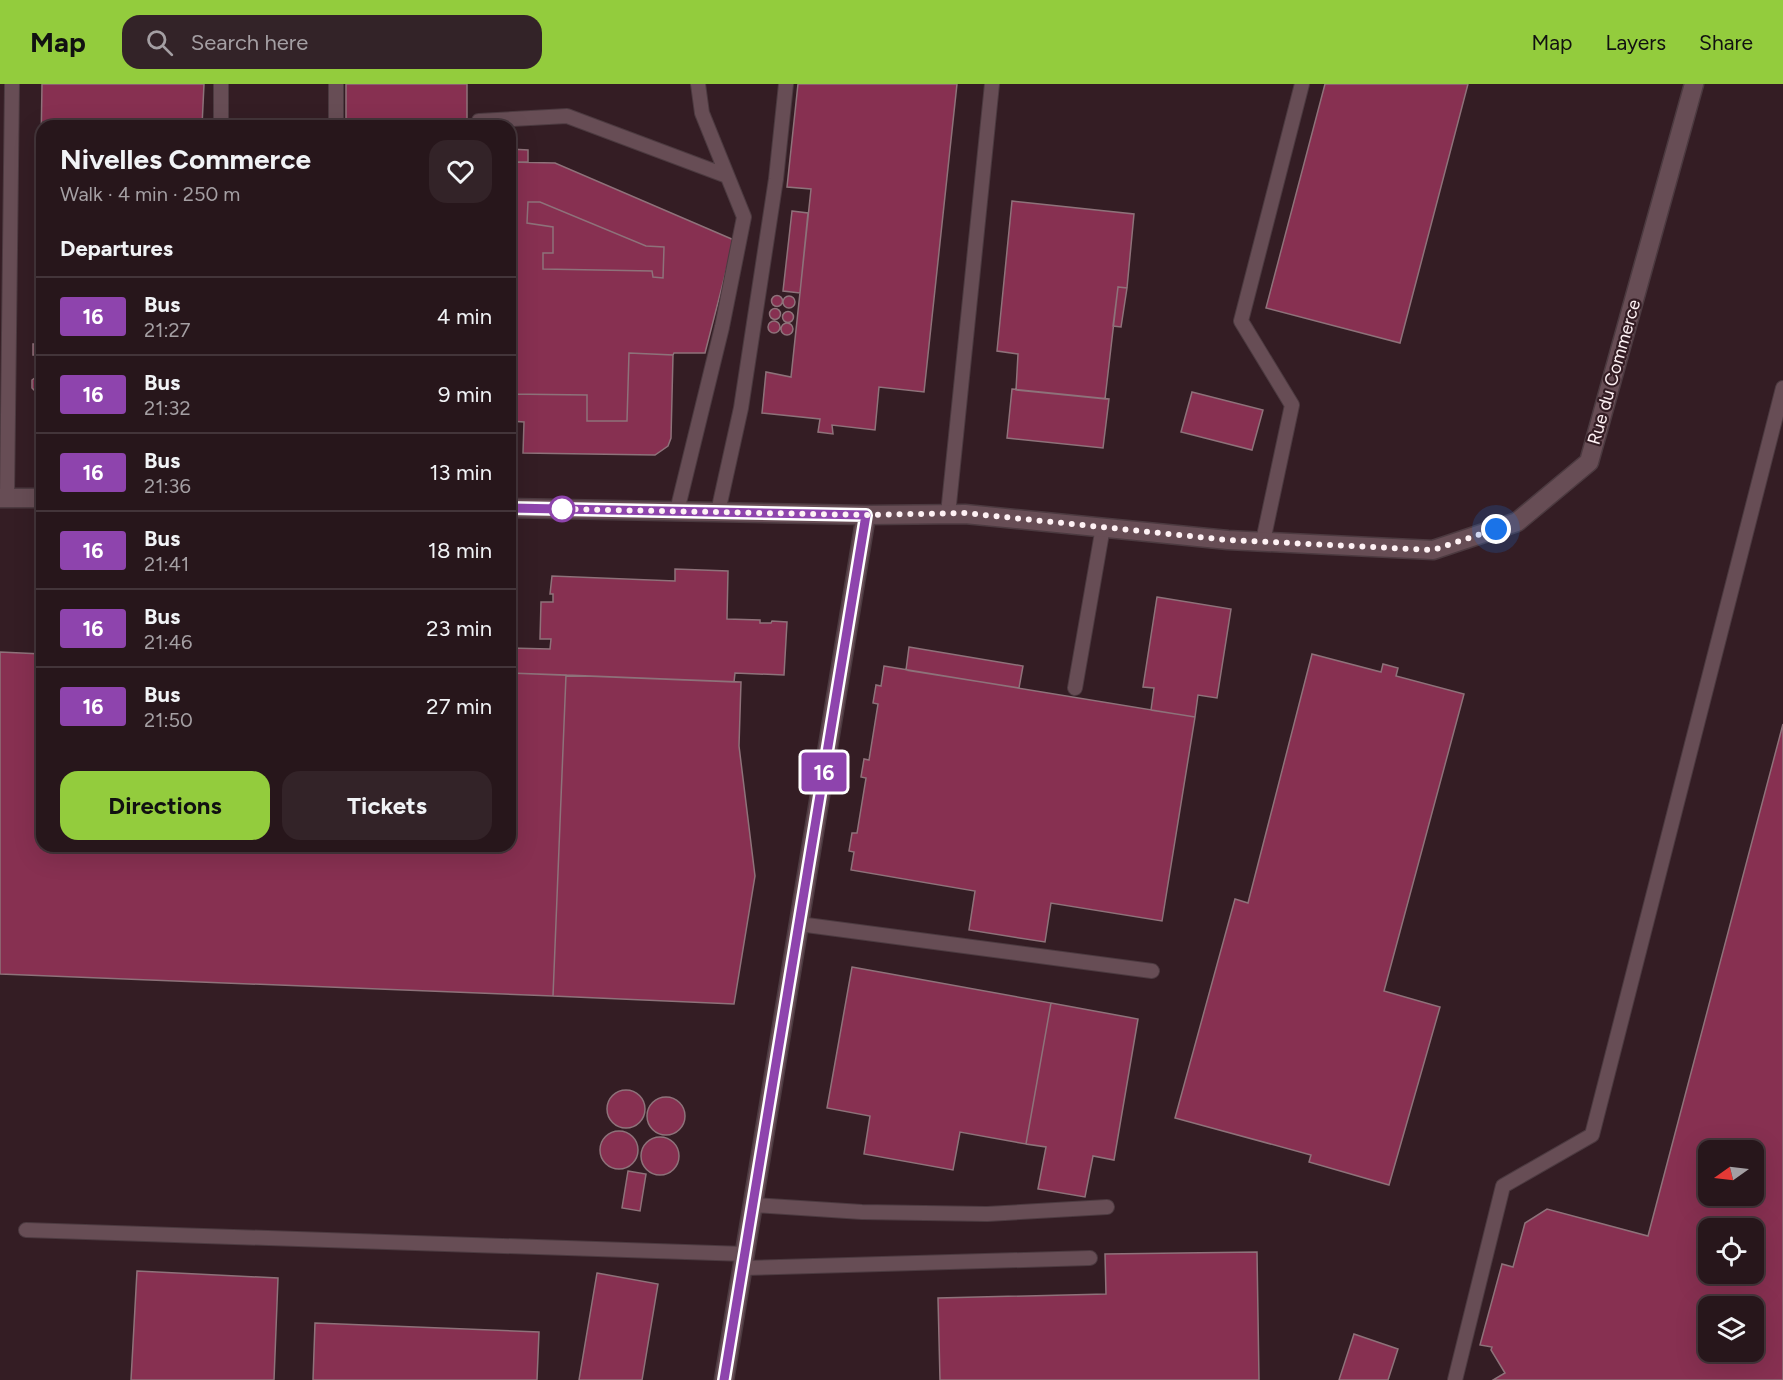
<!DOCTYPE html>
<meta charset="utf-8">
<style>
:root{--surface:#27161b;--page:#332328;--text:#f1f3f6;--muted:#a49fa3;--line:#43353a;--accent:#93cc3d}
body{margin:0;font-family:Figtree,sans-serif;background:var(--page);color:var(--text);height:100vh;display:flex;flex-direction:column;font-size:22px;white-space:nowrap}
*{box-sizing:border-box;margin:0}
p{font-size:20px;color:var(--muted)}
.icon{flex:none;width:33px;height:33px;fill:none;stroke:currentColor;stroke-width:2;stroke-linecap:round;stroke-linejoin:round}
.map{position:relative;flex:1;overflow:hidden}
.details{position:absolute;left:36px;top:36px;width:480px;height:732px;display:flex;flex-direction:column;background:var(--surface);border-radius:18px;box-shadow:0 6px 24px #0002,0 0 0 2px var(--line)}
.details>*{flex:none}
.badge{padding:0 12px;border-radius:4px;font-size:21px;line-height:39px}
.needle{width:39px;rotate:256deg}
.fabs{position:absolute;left:1698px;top:1056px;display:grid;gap:12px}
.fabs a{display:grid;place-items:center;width:66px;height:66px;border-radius:12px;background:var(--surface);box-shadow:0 6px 24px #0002,0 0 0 2px var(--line);font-size:30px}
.you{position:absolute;width:30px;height:30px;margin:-15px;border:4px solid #fff;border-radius:50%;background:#1a73e8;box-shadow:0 0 0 9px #1a73e833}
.map>.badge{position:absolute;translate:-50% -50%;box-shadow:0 0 0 3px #fff}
h2{padding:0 24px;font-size:22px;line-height:54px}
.round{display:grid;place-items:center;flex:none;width:63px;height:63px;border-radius:18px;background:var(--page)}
.overview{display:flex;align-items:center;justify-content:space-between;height:102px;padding:0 24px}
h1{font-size:28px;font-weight:700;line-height:45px}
.primary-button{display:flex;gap:12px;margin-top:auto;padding:12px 24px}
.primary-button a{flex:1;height:69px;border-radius:18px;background:var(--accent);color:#111;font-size:24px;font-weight:700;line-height:69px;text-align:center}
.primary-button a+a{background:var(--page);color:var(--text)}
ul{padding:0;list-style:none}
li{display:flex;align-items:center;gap:18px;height:78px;padding:0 24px;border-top:2px solid var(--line)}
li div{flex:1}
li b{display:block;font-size:22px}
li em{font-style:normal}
li .badge{min-width:66px;font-weight:700;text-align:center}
header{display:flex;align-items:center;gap:36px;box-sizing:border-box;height:84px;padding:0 30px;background:var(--accent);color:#111}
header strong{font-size:28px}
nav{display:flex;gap:33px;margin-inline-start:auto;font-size:21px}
.search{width:420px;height:54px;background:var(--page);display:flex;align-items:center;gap:15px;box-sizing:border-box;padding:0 21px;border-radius:18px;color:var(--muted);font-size:22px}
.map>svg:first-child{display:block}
.building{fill:#873051;stroke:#8e727a;stroke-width:1.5;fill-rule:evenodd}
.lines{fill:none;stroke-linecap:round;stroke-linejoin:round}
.service-casing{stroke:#4c3a40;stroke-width:16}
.minor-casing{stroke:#4c3a40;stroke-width:21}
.service{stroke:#674d55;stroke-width:14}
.minor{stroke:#674d55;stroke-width:18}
.line-casing{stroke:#fff;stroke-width:14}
.line{stroke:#8e44ad;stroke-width:9}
.walk{stroke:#fef1f4;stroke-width:6;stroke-dasharray:0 10.8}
.stop-dot{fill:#fff;stroke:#8e44ad;stroke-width:3}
.labels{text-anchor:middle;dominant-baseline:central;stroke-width:4.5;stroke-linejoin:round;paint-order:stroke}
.street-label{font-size:18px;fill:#fef1f4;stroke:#341d24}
</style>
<header>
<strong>Map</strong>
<div class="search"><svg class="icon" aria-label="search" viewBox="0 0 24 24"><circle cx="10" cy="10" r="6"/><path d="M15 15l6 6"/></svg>Search here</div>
<nav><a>Map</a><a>Layers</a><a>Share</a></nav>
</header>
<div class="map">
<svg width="1783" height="1296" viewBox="0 0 1783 1296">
<rect width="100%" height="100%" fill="#341d24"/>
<!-- building -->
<path class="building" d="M 42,0 L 204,0 L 202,42 L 42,42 L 42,189 L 39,189 Z
M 346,0 L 467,0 L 467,42 L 346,42 Z
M 798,0 L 957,0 L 924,308 L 879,303 L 875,346 L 832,341 L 833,350 L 818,348 L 820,335 L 762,329 L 766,288 L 791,293 L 811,105 L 787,103 Z
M 1325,0 L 1468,0 L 1400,259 L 1266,224 Z
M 510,65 L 528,66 L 528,78 L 510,78 Z
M 510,78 L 555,79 L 734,156 L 705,269 L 674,269 L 673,271 L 629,269 L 627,337 L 587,337 L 587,311 L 510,310 ZM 528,118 L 540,118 L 646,162 L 664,163 L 663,194 L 653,193 L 652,187 L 543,185 L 543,169 L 553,169 L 553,143 L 527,139 Z
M 1012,117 L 1134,130 L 1127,204 L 1118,203 L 1105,315 L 1016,306 L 1018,270 L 997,267 Z
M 528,118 L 540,118 L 646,162 L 664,163 L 663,194 L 653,193 L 652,187 L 543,185 L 543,169 L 553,169 L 553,143 L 527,139 Z
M 792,127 L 808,129 L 800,209 L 783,207 Z
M 1118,203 L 1127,204 L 1121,243 L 1113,242 Z
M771.5 217a5.5 5.5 0 1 1 11 0a5.5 5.5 0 1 1-11 0Z
M783 218a6 6 0 1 1 12 0a6 6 0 1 1-12 0Z
M769.5 230a5.5 5.5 0 1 1 11 0a5.5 5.5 0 1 1-11 0Z
M782.5 233a5.5 5.5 0 1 1 11 0a5.5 5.5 0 1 1-11 0Z
M768 243a6 6 0 1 1 12 0a6 6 0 1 1-12 0Z
M781 245a6 6 0 1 1 12 0a6 6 0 1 1-12 0Z
M 33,260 L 42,260 L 42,310 L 38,310 L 32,304 L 32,296 L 36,293 L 36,271 L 33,271 Z
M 629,269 L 673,271 L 671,354 L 668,362 L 655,371 L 523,369 L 524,338 L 510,337 L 510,310 L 587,311 L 587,337 L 627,337 Z
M 1012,305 L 1109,315 L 1103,364 L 1007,354 Z
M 1192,308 L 1263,326 L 1252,366 L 1181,348 Z
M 675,485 L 728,487 L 727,535 L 760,536 L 760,539 L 771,539 L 772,537 L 787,538 L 784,591 L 735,589 L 734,598 L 510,589 L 510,564 L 550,565 L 551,555 L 540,555 L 541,518 L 553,518 L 553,510 L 550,510 L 552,492 L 675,497 Z
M 1157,513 L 1231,525 L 1217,614 L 1198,611 L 1195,633 L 1151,626 L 1154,604 L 1143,603 Z
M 909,563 L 1023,582 L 1019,604 L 906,586 Z
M 0,568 L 42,570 L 42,762 L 510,762 L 510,589 L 566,591 L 553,912 L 0,890 Z
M 1312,570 L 1381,588 L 1383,580 L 1398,584 L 1396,592 L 1464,610 L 1384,907 L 1440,923 L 1389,1101 L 1309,1078 L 1311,1071 L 1175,1034 L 1235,815 L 1248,819 Z
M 884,582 L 1195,633 L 1162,837 L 1051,819 L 1045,858 L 969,846 L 975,807 L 851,786 L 854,768 L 849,767 L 852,749 L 857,749 L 866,694 L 861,693 L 864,675 L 869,676 L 878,620 L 873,619 L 876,601 L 881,602 Z
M 566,591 L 741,598 L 739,662 L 755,792 L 734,920 L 553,912 Z
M 1783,640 L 1783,1296 L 1493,1296 L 1505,1289 L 1491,1266 L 1492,1263 L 1480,1261 L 1502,1180 L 1513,1183 L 1525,1139 L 1547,1125 L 1648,1152 ZM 1708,1066 L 1754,1066 L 1754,1112 L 1708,1112 ZM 1708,1144 L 1754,1144 L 1754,1190 L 1708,1190 ZM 1708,1222 L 1754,1222 L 1754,1268 L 1708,1268 Z
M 852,883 L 1051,919 L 1026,1060 L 960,1048 L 953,1086 L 864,1070 L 870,1032 L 827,1024 Z
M 1051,919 L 1138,935 L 1114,1076 L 1093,1072 L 1085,1113 L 1038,1105 L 1046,1063 L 1026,1060 Z
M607 1025a19 19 0 1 1 38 0a19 19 0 1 1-38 0Z
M647 1032a19 19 0 1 1 38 0a19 19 0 1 1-38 0Z
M600 1066a19 19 0 1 1 38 0a19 19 0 1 1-38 0Z
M641 1072a19 19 0 1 1 38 0a19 19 0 1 1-38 0Z
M 628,1087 L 646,1090 L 640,1127 L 622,1124 Z
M 1257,1168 L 1259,1296 L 940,1296 L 938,1214 L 1106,1210 L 1105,1170 Z
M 137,1187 L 278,1194 L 274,1296 L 131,1296 Z
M 597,1189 L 658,1200 L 642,1296 L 579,1296 Z
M 315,1239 L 539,1248 L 537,1296 L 313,1296 Z
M 1354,1250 L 1398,1265 L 1388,1296 L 1339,1296 Z"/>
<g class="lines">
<defs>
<path id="service" d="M 221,42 L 221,0
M 336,42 L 336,0
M 478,42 L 479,37 L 567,32 L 727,92
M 7,414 L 12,0
M 677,427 L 722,243 L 744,133 L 702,29 L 698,0
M 718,428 L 741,324 L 776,95 L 786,0
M 948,430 L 992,0
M 1263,457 L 1292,321 L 1241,237 L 1302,0
M 1075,604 L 1103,443
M 799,840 L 1152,887
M 753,1121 L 862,1128 L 987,1130 L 1107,1123
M 26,1146 L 745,1170
M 743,1184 L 1090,1174
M 1455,1296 L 1503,1102 L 1592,1051 L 1783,304"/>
<path id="minor" d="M 0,414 L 42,414
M 510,424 L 866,431 L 965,430 L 1228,456 L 1433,466 L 1517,438 L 1589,378 L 1694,0
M 724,1296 L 866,431"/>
</defs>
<!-- service casing -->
<use href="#service" class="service-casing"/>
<!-- minor casing -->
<use href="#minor" class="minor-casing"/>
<!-- service -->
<use href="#service" class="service"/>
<!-- minor -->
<use href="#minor" class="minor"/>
</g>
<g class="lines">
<defs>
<path id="line" d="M 510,424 L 866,431 L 724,1296"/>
</defs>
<!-- line casing -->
<use href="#line" class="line-casing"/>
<!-- line -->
<use href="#line" class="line"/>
<!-- walk -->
<path class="walk" d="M 562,425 L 558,425 L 866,431 L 965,429 L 1228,456 L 1433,466 L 1496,445"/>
</g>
<!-- markers -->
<circle class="stop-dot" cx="562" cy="425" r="12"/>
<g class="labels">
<!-- street labels -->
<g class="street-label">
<text transform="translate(1614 288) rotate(-74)">Rue du Commerce</text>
</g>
</g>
</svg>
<div class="fabs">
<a><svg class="needle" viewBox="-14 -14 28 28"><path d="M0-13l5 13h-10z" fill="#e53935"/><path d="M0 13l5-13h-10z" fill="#a49fa3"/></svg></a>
<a><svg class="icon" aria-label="locate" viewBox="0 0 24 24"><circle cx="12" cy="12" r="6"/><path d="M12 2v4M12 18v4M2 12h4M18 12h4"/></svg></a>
<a><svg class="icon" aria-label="layers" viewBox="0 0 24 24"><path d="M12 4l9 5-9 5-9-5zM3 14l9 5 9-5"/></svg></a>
</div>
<div class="you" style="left:1496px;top:445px"></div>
<b class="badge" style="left:824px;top:688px;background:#8e44ad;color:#fff">16</b>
<section class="details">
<div class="overview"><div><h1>Nivelles Commerce</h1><p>Walk · 4 min · 250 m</p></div><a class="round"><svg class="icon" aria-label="heart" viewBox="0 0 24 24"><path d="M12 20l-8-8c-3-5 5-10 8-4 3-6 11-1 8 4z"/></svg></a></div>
<h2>Departures</h2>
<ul>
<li><span class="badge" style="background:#8e44ad;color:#fff">16</span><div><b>Bus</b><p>21:27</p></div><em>4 min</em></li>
<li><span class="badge" style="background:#8e44ad;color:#fff">16</span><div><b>Bus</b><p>21:32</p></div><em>9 min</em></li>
<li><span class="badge" style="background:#8e44ad;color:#fff">16</span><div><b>Bus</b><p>21:36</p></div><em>13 min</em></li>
<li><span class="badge" style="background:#8e44ad;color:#fff">16</span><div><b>Bus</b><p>21:41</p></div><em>18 min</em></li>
<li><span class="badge" style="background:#8e44ad;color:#fff">16</span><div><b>Bus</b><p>21:46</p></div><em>23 min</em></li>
<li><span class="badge" style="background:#8e44ad;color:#fff">16</span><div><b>Bus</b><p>21:50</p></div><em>27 min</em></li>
</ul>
<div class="primary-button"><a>Directions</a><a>Tickets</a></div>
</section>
</div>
